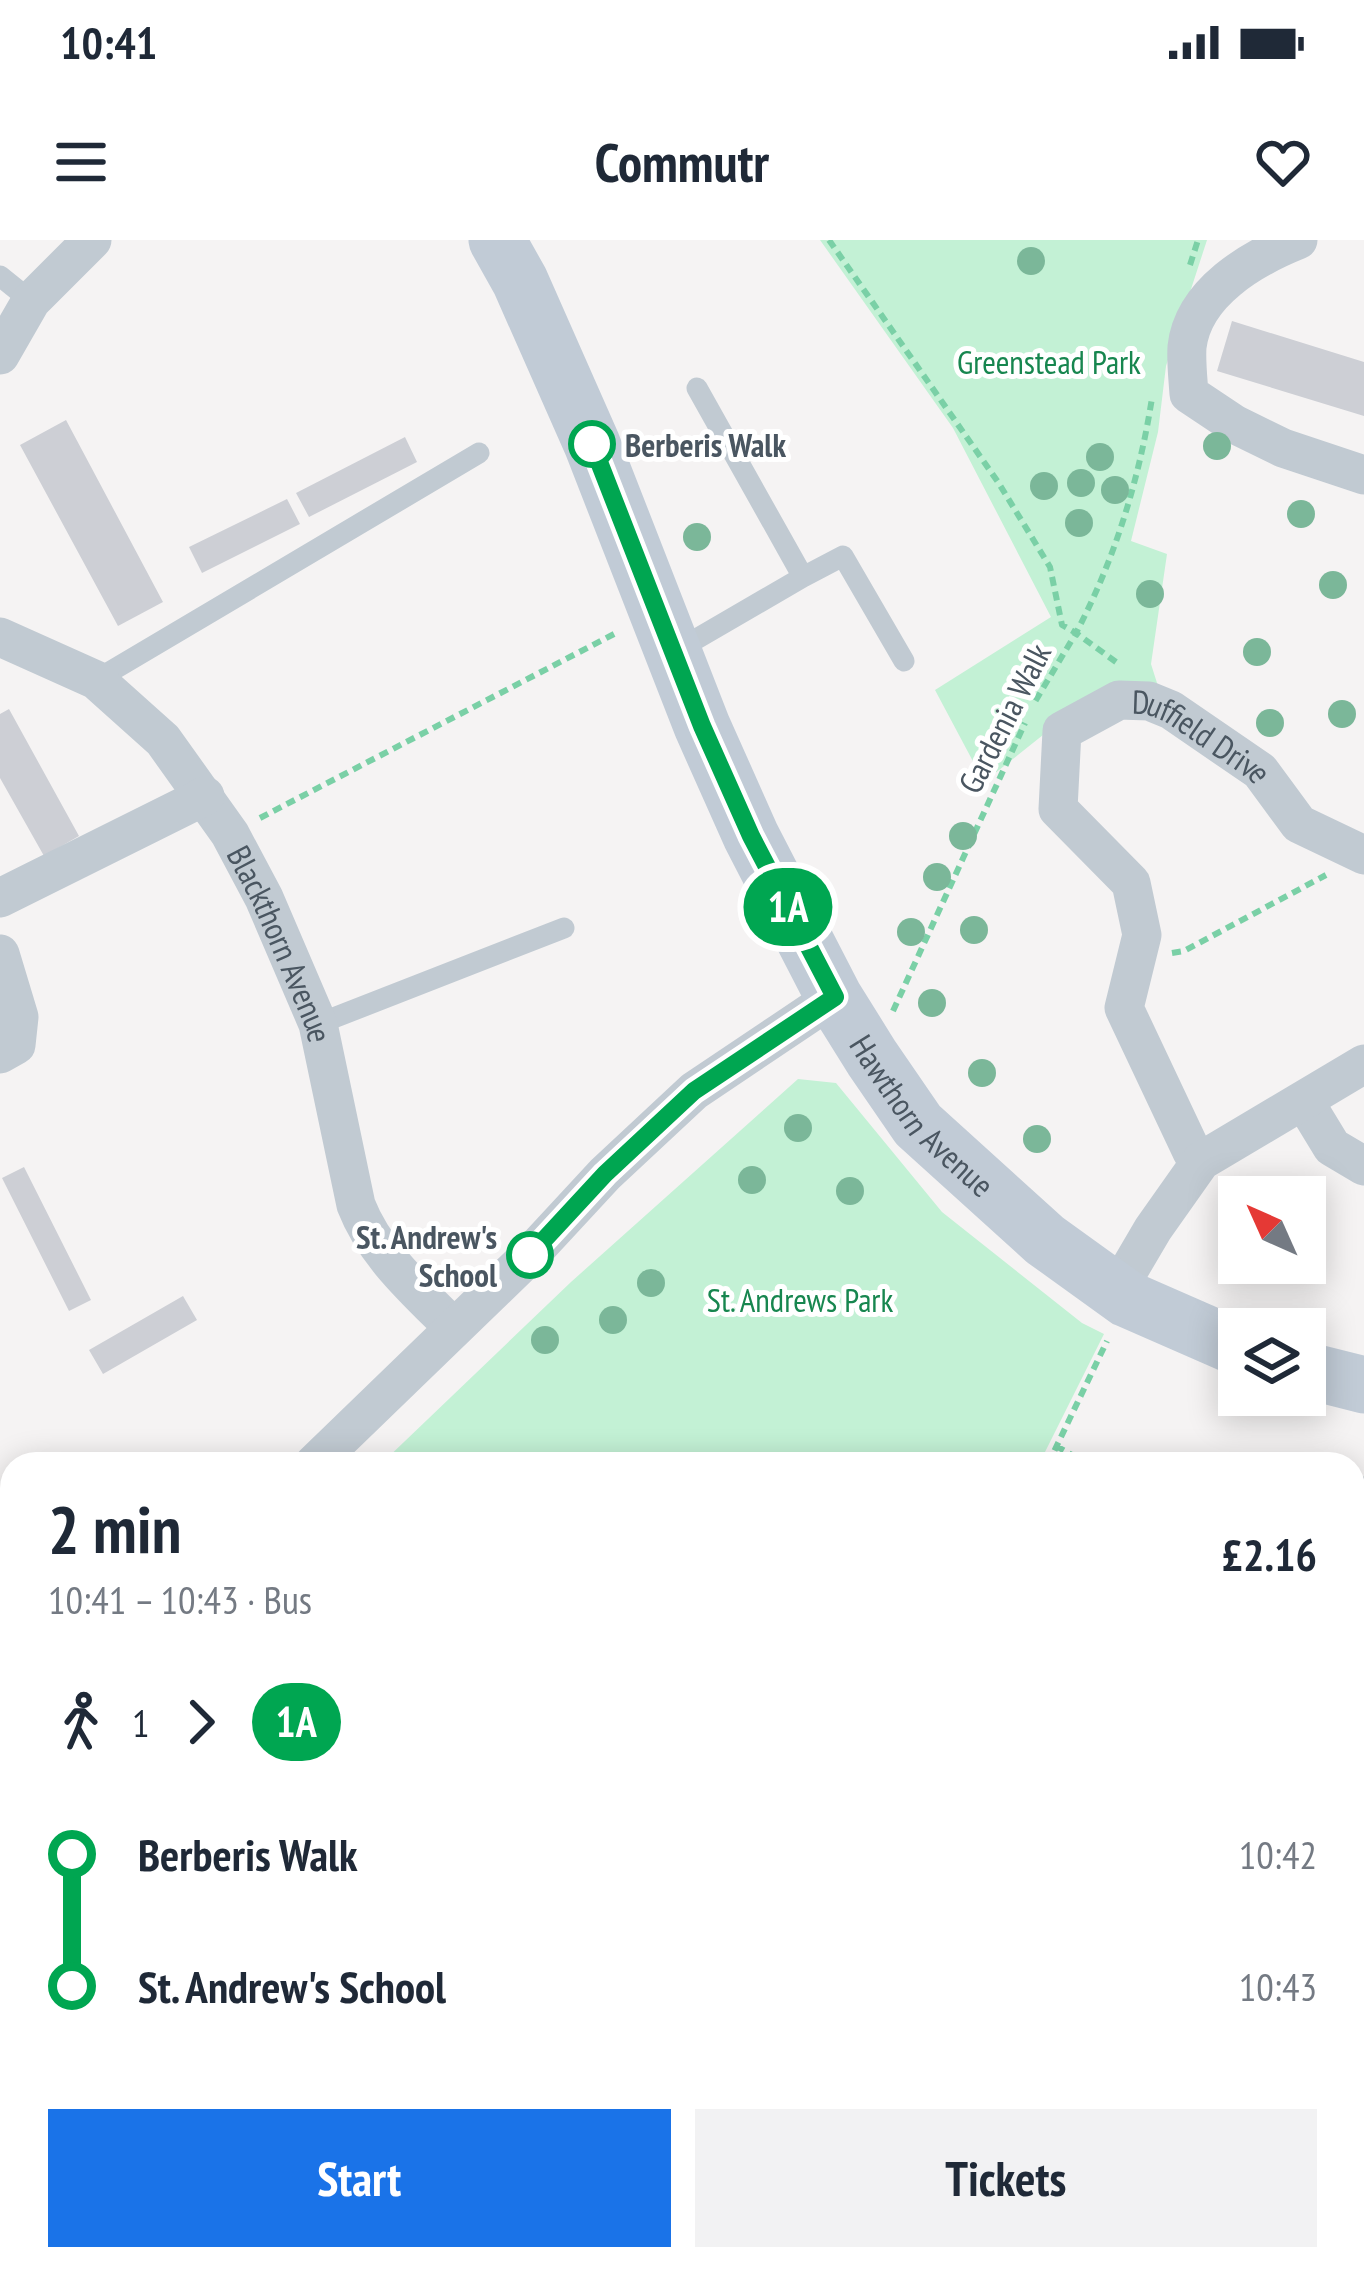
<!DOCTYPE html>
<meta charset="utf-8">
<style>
:root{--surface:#fff;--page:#f2f2f3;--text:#1f2937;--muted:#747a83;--accent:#1a73e8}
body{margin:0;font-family:"PT Sans Narrow",sans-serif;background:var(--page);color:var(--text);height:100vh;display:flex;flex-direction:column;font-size:45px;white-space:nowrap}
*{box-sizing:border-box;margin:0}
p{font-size:39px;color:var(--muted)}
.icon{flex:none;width:66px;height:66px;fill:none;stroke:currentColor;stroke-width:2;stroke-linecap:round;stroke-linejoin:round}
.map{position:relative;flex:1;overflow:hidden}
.side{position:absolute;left:0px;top:1212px;width:1365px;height:819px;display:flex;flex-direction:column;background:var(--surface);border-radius:36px 36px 0 0;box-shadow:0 6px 30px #0003}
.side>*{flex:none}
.badge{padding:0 24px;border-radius:39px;font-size:42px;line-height:78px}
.needle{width:78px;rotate:315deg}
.fabs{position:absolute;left:1218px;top:936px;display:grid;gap:24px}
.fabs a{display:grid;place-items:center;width:108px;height:108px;border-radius:0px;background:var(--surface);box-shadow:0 6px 30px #0003;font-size:60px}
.map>.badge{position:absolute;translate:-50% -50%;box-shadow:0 0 0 6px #fff}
.legs{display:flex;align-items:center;gap:18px;height:132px;padding:0 48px;font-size:39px}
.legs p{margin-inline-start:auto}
.overview{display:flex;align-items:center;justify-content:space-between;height:204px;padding:0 48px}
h1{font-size:66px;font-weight:600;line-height:90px}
.action{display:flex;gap:24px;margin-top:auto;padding:24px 48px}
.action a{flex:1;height:138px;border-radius:0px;background:var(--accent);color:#fff;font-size:48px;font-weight:600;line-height:138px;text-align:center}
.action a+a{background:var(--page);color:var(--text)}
ul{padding:0 48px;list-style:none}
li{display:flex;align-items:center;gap:42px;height:132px;font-size:45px}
li i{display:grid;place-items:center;width:18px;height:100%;margin:0 15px;background:currentColor}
li i::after{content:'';width:30px;height:30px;margin:-15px;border:9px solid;border-radius:50%;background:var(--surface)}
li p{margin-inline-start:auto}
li:first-child i{background:linear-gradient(#0000 50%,currentColor 0)}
li:last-child i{background:linear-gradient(currentColor 50%,#0000 0)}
.status{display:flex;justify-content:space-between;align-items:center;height:84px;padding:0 60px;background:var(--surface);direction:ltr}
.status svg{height:33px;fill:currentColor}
header{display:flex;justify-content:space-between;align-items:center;height:156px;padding:0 48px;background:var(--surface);font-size:54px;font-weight:600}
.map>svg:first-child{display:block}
.education{fill:#e6e4e5}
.green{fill:#c3f1d5}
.building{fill:#cdcfd5}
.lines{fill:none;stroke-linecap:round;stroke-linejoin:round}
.path{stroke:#7ad0a6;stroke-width:6;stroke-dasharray:9 6;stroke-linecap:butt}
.lane{stroke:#c1cad2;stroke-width:21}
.street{stroke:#c1cad2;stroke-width:39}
.secondary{stroke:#c1cbd6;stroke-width:57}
.tree{fill:#7bb799}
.line-1-casing{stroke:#fff;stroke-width:27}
.line-1{stroke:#00a651;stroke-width:18}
.stop-1-dot{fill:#fff;stroke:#00a651;stroke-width:6}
.labels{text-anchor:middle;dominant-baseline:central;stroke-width:10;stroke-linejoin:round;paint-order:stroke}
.park-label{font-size:33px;fill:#17864f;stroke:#fff}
.stop-label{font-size:33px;font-weight:bold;fill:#4a5661;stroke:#fff;text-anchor:start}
.street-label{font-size:33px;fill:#4a5661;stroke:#fff}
</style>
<div class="status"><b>10:41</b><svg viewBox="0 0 49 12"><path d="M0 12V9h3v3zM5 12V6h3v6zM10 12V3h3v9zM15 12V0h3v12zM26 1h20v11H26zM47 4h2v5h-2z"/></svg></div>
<header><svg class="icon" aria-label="menu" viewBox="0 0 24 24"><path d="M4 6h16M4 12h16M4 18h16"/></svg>Commutr<svg class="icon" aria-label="heart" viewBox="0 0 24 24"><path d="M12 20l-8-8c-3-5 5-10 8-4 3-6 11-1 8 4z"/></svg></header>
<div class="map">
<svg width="1364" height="2030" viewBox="0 0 1364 2030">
<rect width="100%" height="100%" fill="#f5f3f3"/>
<!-- education -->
<path class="education" d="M 12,1568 L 12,2019 L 753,2019 L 750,2030 L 0,2030 L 0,1577 Z"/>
<!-- green -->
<path class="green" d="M 820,0 L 1207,0 L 1166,126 L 1158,192 L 1131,301 L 1167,314 L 1151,424 L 1163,462 L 1048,491 L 984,542 L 935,450 L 1051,377 L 953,188 Z
M 798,839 L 836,843 L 942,972 L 1082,1083 L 1104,1094 L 1039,1224 L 381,1224 L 571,1042 Z"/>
<!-- building -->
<path class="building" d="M 1232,81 L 1364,122 L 1364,176 L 1217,131 Z
M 66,180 L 163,362 L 118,386 L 20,205 Z
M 405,197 L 417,222 L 309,277 L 296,253 Z
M 287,259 L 300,284 L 202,333 L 189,307 Z
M 9,469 L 79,596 L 44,616 L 0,538 L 0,474 Z
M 24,927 L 91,1060 L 69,1071 L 2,938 Z
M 183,1056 L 197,1080 L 103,1134 L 89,1110 Z
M 12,1976 L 12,2020 L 0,2021 L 0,1977 Z
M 824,2019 L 869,2019 L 867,2030 L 822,2030 Z"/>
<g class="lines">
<!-- path -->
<path class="path" d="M 829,0 L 998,242 L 1050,327 L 1062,385 L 1076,393 L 1033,465
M 1190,25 L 1198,0
M 1116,422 L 1076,393 C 1115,319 1139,240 1152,158
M 260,578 L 616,393
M 1172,713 L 1184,711 L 1326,635
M 893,771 L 1025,483
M 1056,1206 L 1088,1224
M 1048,1224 L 1107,1101
M 0,1301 L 12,1312
M 1353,1740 L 1364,1718
M 1353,1946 L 1364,1952"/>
<!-- lane -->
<path class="lane" d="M 0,36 L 31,61
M 803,337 L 843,316 L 904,421
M 674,412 L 803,337 L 697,148
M 96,440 L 479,213
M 318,784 L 564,688
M 0,1689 L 12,1689"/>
<!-- street -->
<g class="street">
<path d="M 1298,0 C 1253,18 1193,52 1187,107 C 1186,122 1188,139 1189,154 L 1234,184 L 1283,208 L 1364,235"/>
<path d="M 0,115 L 31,61 L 92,0"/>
<path id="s1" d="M 0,397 L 96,440 L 163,500 L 230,594 L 264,658 L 318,784 L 356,965 C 375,1014 416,1050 453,1087"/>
<path d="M 0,658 L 205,556"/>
<path d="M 0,714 L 19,777 L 16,805 L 0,814"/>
<path d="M 1304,861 L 1332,907 L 1364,926"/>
<path id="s2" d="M 1201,921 L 1192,912 L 1124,768 L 1142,695 L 1131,643 L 1058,569 L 1062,491 L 1119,460 L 1149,461 L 1171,470 L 1260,531 L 1299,584 L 1364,615"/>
<path d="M 1116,1052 L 1153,989 L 1201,921 L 1364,824"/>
<path d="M 314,1224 L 530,1015 L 605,934 L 694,851 L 834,757"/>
<path d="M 1353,1298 L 1364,1256"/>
<path d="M 0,1523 L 12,1516"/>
<path d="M 1025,2019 L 1086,2030"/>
<path d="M 937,2030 L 939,2019"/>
</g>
<!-- secondary -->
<g class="secondary">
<path id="s3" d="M 497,0 L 520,41 L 592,204 L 702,486 L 751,596 L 834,757 L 872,818 L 918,885 L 1045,1000 L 1127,1059 L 1239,1108"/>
<path d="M 1305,1130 L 1364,1145"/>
</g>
</g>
<!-- trees -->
<g class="tree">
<circle cx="1031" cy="21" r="14"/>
<circle cx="1217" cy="206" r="14"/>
<circle cx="1100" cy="217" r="14"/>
<circle cx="1081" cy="243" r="14"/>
<circle cx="1044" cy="246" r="14"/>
<circle cx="1115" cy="250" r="14"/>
<circle cx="1301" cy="274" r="14"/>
<circle cx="1079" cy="283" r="14"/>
<circle cx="697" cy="297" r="14"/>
<circle cx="1333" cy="345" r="14"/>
<circle cx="1150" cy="354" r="14"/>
<circle cx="1257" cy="412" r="14"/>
<circle cx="1342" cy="474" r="14"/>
<circle cx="1270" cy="483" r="14"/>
<circle cx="963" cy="596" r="14"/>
<circle cx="937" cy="637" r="14"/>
<circle cx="974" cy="690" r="14"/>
<circle cx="911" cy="692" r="14"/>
<circle cx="932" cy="763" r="14"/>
<circle cx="982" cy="833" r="14"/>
<circle cx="798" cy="888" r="14"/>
<circle cx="1037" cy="899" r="14"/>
<circle cx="752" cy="940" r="14"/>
<circle cx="850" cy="951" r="14"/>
<circle cx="651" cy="1043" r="14"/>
<circle cx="613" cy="1080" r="14"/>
<circle cx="545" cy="1100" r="14"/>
</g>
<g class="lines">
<defs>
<path id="line-1" d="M 530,1015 L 605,934 L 694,851 L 835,757 L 751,596 L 702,486 L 592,204"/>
</defs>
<!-- line-1 casing -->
<use href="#line-1" class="line-1-casing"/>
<!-- line-1 -->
<use href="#line-1" class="line-1"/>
</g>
<!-- markers -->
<g class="stop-1-dot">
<circle cx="592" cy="204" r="21"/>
<circle cx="530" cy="1015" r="21"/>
</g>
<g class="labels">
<!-- park labels -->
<g class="park-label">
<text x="1049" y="121">Greenstead Park</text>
<text x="800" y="1059">St. Andrews Park</text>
</g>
<!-- stop labels -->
<g class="stop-label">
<text x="625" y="204">Berberis Walk</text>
<text x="497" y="996" text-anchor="end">St. Andrew's<tspan x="497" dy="38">School</tspan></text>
</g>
<!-- street labels -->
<g class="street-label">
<text transform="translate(1004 478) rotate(-63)">Gardenia Walk</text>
<text stroke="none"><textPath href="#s2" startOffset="639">Duffield Drive</textPath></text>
<text stroke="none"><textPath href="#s1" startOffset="432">Blackthorn Avenue</textPath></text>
<text stroke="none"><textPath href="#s3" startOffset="978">Hawthorn Avenue</textPath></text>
</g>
</g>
</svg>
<div class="fabs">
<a><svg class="needle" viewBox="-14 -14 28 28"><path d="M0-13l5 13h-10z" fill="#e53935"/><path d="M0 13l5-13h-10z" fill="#747a83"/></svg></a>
<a><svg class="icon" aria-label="layers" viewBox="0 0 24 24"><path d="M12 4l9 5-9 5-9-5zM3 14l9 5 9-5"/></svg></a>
</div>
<b class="badge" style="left:788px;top:667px;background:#00a651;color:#fff">1A</b>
<section class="side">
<div class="overview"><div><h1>2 min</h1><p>10:41 – 10:43 · Bus</p></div><b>£2.16</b></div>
<div class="legs"><svg class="icon" aria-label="walk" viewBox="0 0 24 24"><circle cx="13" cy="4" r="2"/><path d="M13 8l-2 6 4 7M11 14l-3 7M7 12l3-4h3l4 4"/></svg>1<svg class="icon" aria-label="forward" viewBox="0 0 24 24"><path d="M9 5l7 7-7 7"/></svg><b class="badge" style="background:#00a651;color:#fff">1A</b></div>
<ul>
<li><i style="color:#00a651"></i><b>Berberis Walk</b><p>10:42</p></li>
<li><i style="color:#00a651"></i><b>St. Andrew's School</b><p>10:43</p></li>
</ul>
<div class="action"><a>Start</a><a>Tickets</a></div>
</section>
</div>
